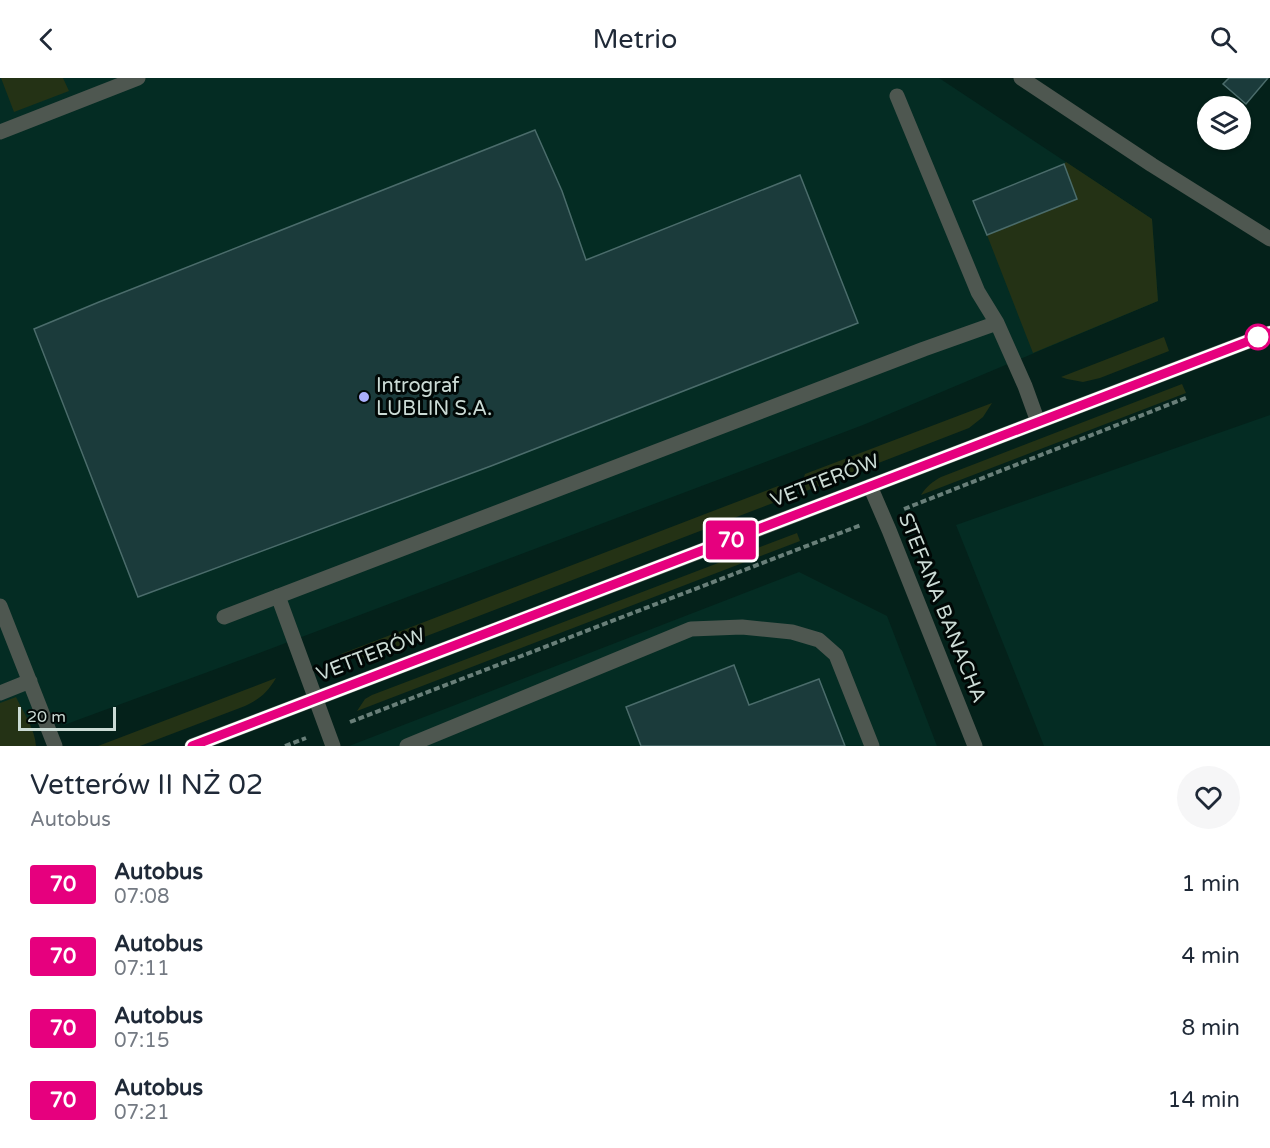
<!DOCTYPE html>
<html lang="pl">
<meta charset="utf-8">
<style>
:root{--surface:#fff;--page:#f6f6f7;--text:#1f2937;--muted:#747a83}
body{margin:0;font-family:"Varela Round",sans-serif;background:var(--page);color:var(--text);height:100vh;display:flex;flex-direction:column;font-size:22px;white-space:nowrap}
*{box-sizing:border-box;margin:0}
p{font-size:20px;color:var(--muted)}
.icon{flex:none;width:33px;height:33px;fill:none;stroke:currentColor;stroke-width:2;stroke-linecap:round;stroke-linejoin:round}
.map{position:relative;height:668px;overflow:hidden}
.drawer{display:flex;flex-direction:column;background:var(--surface);flex:1}
.drawer>*{flex:none}
.badge{padding:0 12px;border-radius:4px;font-size:21px;line-height:39px}
.buttons{position:absolute;left:1197px;top:18px;display:grid;gap:12px}
.buttons a{display:grid;place-items:center;width:54px;height:54px;border-radius:50%;background:var(--surface);box-shadow:0 2px 4px #0004;font-size:30px}
.scale{position:absolute;left:18px;bottom:15px;width:98px;box-sizing:border-box;padding-left:6px;border:3px solid #cbdbd5;border-top:0;font-size:16px;line-height:21px;white-space:nowrap;color:#cbdbd5;-webkit-text-stroke:4px #010806;paint-order:stroke}
.map>.badge{position:absolute;translate:-50% -50%;box-shadow:0 0 0 3px #fff}
.round{display:grid;place-items:center;flex:none;width:63px;height:63px;border-radius:32px;background:var(--page)}
.summary{display:flex;align-items:center;justify-content:space-between;height:102px;padding:0 30px}
h1{font-size:28px;font-weight:600;line-height:45px}
ul{padding:0;list-style:none}
li{display:flex;align-items:center;gap:18px;height:72px;padding:0 30px}
li div{flex:1}
li b{display:block;font-size:22px}
li em{font-style:normal}
li .badge{min-width:66px;font-weight:700;text-align:center}
header{display:flex;justify-content:space-between;align-items:center;height:78px;padding:0 30px;background:var(--surface);font-size:27px;font-weight:600}
.map>svg:first-child{display:block}
.built{fill:#042c23}
.green{fill:#243215}
.building{fill:#1b3b3b;stroke:#4b6c6b;stroke-width:1.5}
.lines{fill:none;stroke-linecap:round;stroke-linejoin:round}
.path{stroke:#697f79;stroke-width:4;stroke-dasharray:6 3;stroke-linecap:butt}
.minor{stroke:#4e5750;stroke-width:15}
.line-casing{stroke:#fff;stroke-width:14}
.line{stroke:#e6007e;stroke-width:9}
.stop-dot{fill:#fff;stroke:#e6007e;stroke-width:3}
.poi-dot{fill:#abaffb;stroke:#010806;stroke-width:2}
.labels{text-anchor:middle;dominant-baseline:central;stroke-width:6;stroke-linejoin:round;paint-order:stroke}
.poi-label{font-size:20px;fill:#cbdbd5;stroke:#010806;text-anchor:start}
.street-label{font-size:20px;fill:#cbdbd5;stroke:#010806}
</style>
<header><svg class="icon" aria-label="back" viewBox="0 0 24 24"><path d="M15 5l-7 7 7 7"/></svg>Metrio<svg class="icon" aria-label="search" viewBox="0 0 24 24"><circle cx="10" cy="10" r="6"/><path d="M15 15l6 6"/></svg></header>
<div class="map">
<svg width="1270" height="668" viewBox="0 0 1270 668">
<rect width="100%" height="100%" fill="#04211a"/>
<!-- built -->
<path class="built" d="M 0,0 L 939,0 L 1152,141 L 1158,223 L 863,347 L 254,577 L 64,647 L 59,635 L 0,657 Z
M 1270,337 L 1270,668 L 1044,668 L 956,447 Z
M 799,494 L 887,538 L 937,668 L 349,668 Z"/>
<!-- green -->
<path class="green" d="M 1,0 L 63,0 L 69,13 L 14,34 Z
M 1066,84 L 1152,141 L 1158,223 L 1033,275 L 987,157 L 1077,121 L 1064,86 Z
M 1164,259 L 1169,273 L 1100,300 L 1083,304 L 1067,301 L 1061,299 Z
M 1182,306 L 1186,315 L 921,417 C 927,408 932,404 941,399 Z
M 992,325 L 983,339 L 969,350 L 806,413 L 803,402 L 805,396 Z
M 778,408 L 783,411 L 786,420 L 372,579 L 359,580 L 341,576 Z
M 797,455 L 800,463 L 357,633 L 365,621 L 372,617 Z
M 276,600 C 267,615 261,620 245,628 L 140,668 L 98,668 Z
M 16,619 C 23,634 35,651 36,668 L 0,668 L 0,625 Z"/>
<!-- building -->
<path class="building" d="M 1229,0 L 1268,0 L 1246,26 L 1223,6 Z
M 535,52 L 562,113 L 586,182 L 800,97 L 858,245 L 491,388 L 138,519 L 34,251 L 99,224 Z
M 1064,86 L 1077,121 L 987,157 L 973,123 Z
M 734,587 L 749,627 L 819,601 L 845,668 L 641,668 L 626,629 Z"/>
<g class="lines">
<!-- path -->
<path class="path" d="M 904,431 L 1188,319
M 350,644 L 861,447
M 285,668 L 306,660"/>
<!-- minor -->
<path class="minor" d="M 1021,0 L 1152,87 L 1270,161
M 897,18 L 978,214 L 997,245 L 1025,308 L 1038,344
M 0,54 L 138,0
M 870,408 L 889,452 L 975,668
M 278,518 L 333,668
M 0,528 L 55,668
M 224,539 L 924,271 L 997,245
M 0,615 L 30,603
M 192,668 L 1270,255
M 407,668 L 691,551 L 742,549 L 792,554 L 819,562 L 836,577 L 872,668"/>
</g>
<g class="lines">
<defs>
<path id="line" d="M 192,668 L 1270,255"/>
</defs>
<!-- line casing -->
<use href="#line" class="line-casing"/>
<!-- line -->
<use href="#line" class="line"/>
</g>
<!-- markers -->
<circle class="stop-dot" cx="1258" cy="259" r="12"/>
<circle class="poi-dot" cx="364" cy="319" r="6"/>
<g class="labels">
<!-- poi labels -->
<g class="poi-label">
<text x="376" y="308">Intrograf<tspan x="376" dy="23">LUBLIN S.A.</tspan></text>
</g>
<!-- street labels -->
<g class="street-label">
<text transform="translate(825 403) rotate(-21)">VETTERÓW</text>
<text transform="translate(942 530) rotate(68)">STEFANA BANACHA</text>
<text transform="translate(371 577) rotate(-21)">VETTERÓW</text>
</g>
</g>
</svg>
<div class="buttons">
<a><svg class="icon" aria-label="layers" viewBox="0 0 24 24"><path d="M12 4l9 5-9 5-9-5zM3 14l9 5 9-5"/></svg></a>
</div>
<div class="scale">20 m</div>
<b class="badge" style="left:731px;top:462px;background:#e6007e;color:#fff">70</b>
</div>
<section class="drawer">
<div class="summary"><div><h1>Vetterów II NŻ 02</h1><p>Autobus</p></div><a class="round"><svg class="icon" aria-label="heart" viewBox="0 0 24 24"><path d="M12 20l-8-8c-3-5 5-10 8-4 3-6 11-1 8 4z"/></svg></a></div>
<ul>
<li><span class="badge" style="background:#e6007e;color:#fff">70</span><div><b>Autobus</b><p>07:08</p></div><em>1 min</em></li>
<li><span class="badge" style="background:#e6007e;color:#fff">70</span><div><b>Autobus</b><p>07:11</p></div><em>4 min</em></li>
<li><span class="badge" style="background:#e6007e;color:#fff">70</span><div><b>Autobus</b><p>07:15</p></div><em>8 min</em></li>
<li><span class="badge" style="background:#e6007e;color:#fff">70</span><div><b>Autobus</b><p>07:21</p></div><em>14 min</em></li>
</ul>
</section>
